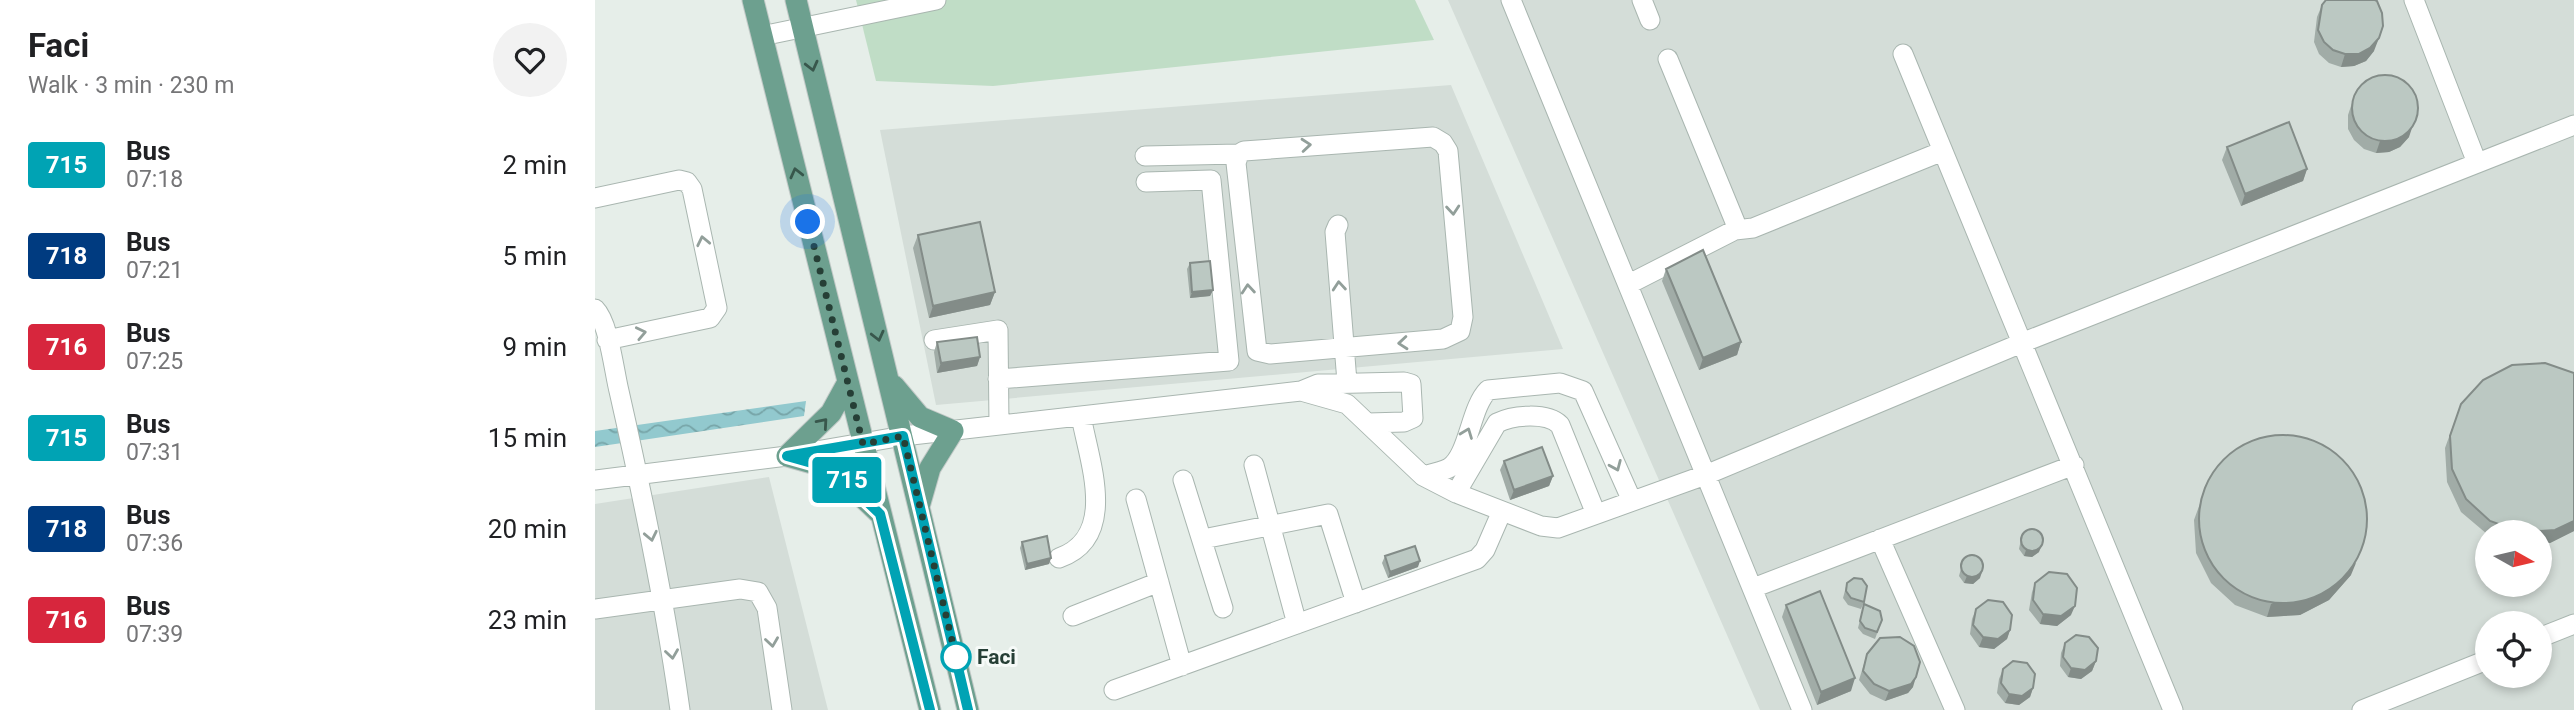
<!DOCTYPE html>
<meta charset="utf-8">
<style>
:root{--surface:#fff;--page:#f2f2f2;--text:#202124;--muted:#757577}
body{margin:0;font-family:Roboto,sans-serif;background:var(--page);color:var(--text);height:100vh;display:flex;flex-direction:column;font-size:26px;white-space:nowrap}
*{box-sizing:border-box;margin:0}
p{font-size:23px;color:var(--muted)}
.icon{flex:none;width:38px;height:38px;fill:none;stroke:currentColor;stroke-width:2;stroke-linecap:round;stroke-linejoin:round}
.map{position:relative;flex:1;overflow:hidden}
.drawer{display:flex;flex-direction:column;background:var(--surface);width:595px}
.drawer>*{flex:none}
.badge{padding:0 14px;border-radius:5px;font-size:24px;line-height:46px}
.needle{width:46px;rotate:98deg}
.fabs{position:absolute;left:1880px;top:520px;display:grid;gap:14px}
.fabs a{display:grid;place-items:center;width:77px;height:77px;border-radius:50%;background:var(--surface);box-shadow:0 4px 10px #0003;font-size:35px}
.you{position:absolute;width:35px;height:35px;margin:-18px;border:5px solid #fff;border-radius:50%;background:#1a73e8;box-shadow:0 0 0 10px #1a73e833}
.map>.badge{position:absolute;translate:-50% -50%;box-shadow:0 0 0 4px #fff}
.round{display:grid;place-items:center;flex:none;width:74px;height:74px;border-radius:37px;background:var(--page)}
.overview{display:flex;align-items:center;justify-content:space-between;height:119px;padding:0 28px}
h1{font-size:33px;font-weight:700;line-height:52px}
ul{padding:0;list-style:none}
li{display:flex;align-items:center;gap:21px;height:91px;padding:0 28px}
li div{flex:1}
li b{display:block;font-size:26px}
li em{font-style:normal}
li .badge{min-width:77px;font-weight:700;text-align:center}
main{display:flex;flex:1;min-height:0}
.map>svg:first-child{display:block}
.built{fill:#d4ddd8;fill-rule:evenodd}
.green{fill:#c0ddc6}
.water{fill:url(#water-waves)}
.lines{fill:none;stroke-linecap:round;stroke-linejoin:round}
.minor-casing{stroke:#a9b6b0;stroke-width:21}
.major-casing{stroke:#c2c9c7;stroke-width:23}
.minor{stroke:#fff;stroke-width:19}
.major{stroke:#6da08f;stroke-width:21}
.wall{fill:#a1aca7}
.shaded-wall{fill:#838c88}
.building{fill:#bbc8c2;stroke:#838c88;stroke-width:2}
.oneway{stroke:#38574c}
.oneway2{stroke:#929f9a}
.line-casing{stroke:#fff;stroke-width:16}
.line{stroke:#00a3b4;stroke-width:10}
.walk{stroke:#263f36;stroke-width:7;stroke-dasharray:0 12.6}
.stop-dot{fill:#fff;stroke:#00a3b4;stroke-width:3.5}
.labels{text-anchor:middle;dominant-baseline:central;stroke-width:6;stroke-linejoin:round;paint-order:stroke}
.stop-label{font-size:21px;font-weight:bold;fill:#263f36;stroke:#f6faf8;text-anchor:start}
</style>
<main>
<section class="drawer">
<div class="overview"><div><h1>Faci</h1><p>Walk · 3 min · 230 m</p></div><a class="round"><svg class="icon" aria-label="heart" viewBox="0 0 24 24"><path d="M12 20l-8-8c-3-5 5-10 8-4 3-6 11-1 8 4z"/></svg></a></div>
<ul>
<li><span class="badge" style="background:#00a3b4;color:#fff">715</span><div><b>Bus</b><p>07:18</p></div><em>2 min</em></li>
<li><span class="badge" style="background:#003b80;color:#fff">718</span><div><b>Bus</b><p>07:21</p></div><em>5 min</em></li>
<li><span class="badge" style="background:#d7263d;color:#fff">716</span><div><b>Bus</b><p>07:25</p></div><em>9 min</em></li>
<li><span class="badge" style="background:#00a3b4;color:#fff">715</span><div><b>Bus</b><p>07:31</p></div><em>15 min</em></li>
<li><span class="badge" style="background:#003b80;color:#fff">718</span><div><b>Bus</b><p>07:36</p></div><em>20 min</em></li>
<li><span class="badge" style="background:#d7263d;color:#fff">716</span><div><b>Bus</b><p>07:39</p></div><em>23 min</em></li>
</ul>
</section>
<div class="map">
<svg width="1979" height="710" viewBox="0 0 1979 710">
<defs>
<pattern id="water-waves" width="16" height="10" patternUnits="userSpaceOnUse" patternTransform="scale(1.75)"><rect width="16" height="10" fill="#92c9ce"/><path d="M0 5q4-4 8 0t8 0" fill="none" stroke="#77a5a8"/></pattern>
</defs>
<rect width="100%" height="100%" fill="#e6eee9"/>
<!-- built -->
<path class="built" d="M 853,0 L 1979,0 L 1979,710 L 1165,710 ZM 1892,532 L 1944,532 L 1944,584 L 1892,584 ZM 1892,623 L 1944,623 L 1944,676 L 1892,676 Z
M 856,85 L 968,349 L 341,405 L 285,130 Z
M 174,477 L 233,710 L 0,710 L 0,504 Z"/>
<!-- green -->
<path class="green" d="M 261,0 L 820,0 L 839,40 L 398,86 L 281,81 Z"/>
<!-- water -->
<path class="water" d="M 211,401 L 209,416 L 0,447 L 0,431 Z"/>
<g class="lines">
<defs>
<path id="minor" d="M 916,0 L 1207,710
M 1047,0 L 1055,20
M 1819,0 L 1882,163
M 167,36 L 341,0
M 1308,54 L 1578,710
M 550,156 L 644,154 L 649,151 L 838,137 L 848,143 L 853,151 L 868,317 L 865,331 L 848,339 L 675,354 L 662,351 L 641,163 L 644,154
M 0,198 L 84,180 L 92,182 L 97,189 L 122,308 L 115,318 L 12,340
M 743,225 L 740,232 L 752,382
M 1140,230 L 1158,228 L 1348,151
M 1034,284 L 1140,230 L 1140,222 L 1073,59
M 0,309 C 14,323 19,371 24,391 C 48,497 70,602 85,710
M 339,340 L 403,330 L 404,425
M 403,379 L 634,361 L 616,180 L 551,182
M 706,391 L 752,404 L 828,476 L 861,493 L 946,526 L 963,528 L 1113,474 L 1429,342 L 1979,125
M 659,465 L 702,624
M 828,476 C 836,474 846,472 854,468 C 874,455 875,408 893,390 L 965,383 L 988,391 L 1037,501
M 0,480 L 192,456 L 308,436 L 706,391 L 723,384 L 809,382 L 816,384 L 818,418 L 809,422 L 773,423
M 588,480 L 628,608
M 861,493 L 902,423 C 918,415 952,412 965,425 L 1001,514
M 541,499 L 587,666
M 608,539 L 733,514 L 761,603
M 1285,539 L 1360,710
M 464,558 C 524,537 494,461 486,416
M 1158,588 L 1479,465
M 0,609 L 145,589 L 163,592 L 172,608 L 187,710
M 478,616 L 564,582
M 1944,638 L 1979,624
M 519,690 L 882,559 L 890,550 L 907,511
M 1767,710 L 1892,660"/>
<path id="major" d="M 158,0 L 335,710
M 201,0 L 373,710
M 299,386 L 325,417 L 358,431 L 335,468 L 325,503
M 192,456 L 238,469 L 285,514
M 192,456 L 236,413 L 253,382"/>
</defs>
<!-- minor casing -->
<use href="#minor" class="minor-casing"/>
<!-- major casing -->
<use href="#major" class="major-casing"/>
<!-- minor -->
<use href="#minor" class="minor"/>
<!-- major -->
<use href="#major" class="major"/>
</g>
<!-- wall -->
<path class="wall" d="M 1727,5 L 1779,51 L 1771,61 L 1759,66 L 1746,67 L 1734,63 L 1724,54 L 1719,42 L 1722,17 Z
M 1761,91 L 1814,137 L 1805,147 L 1794,152 L 1781,153 L 1769,149 L 1759,140 L 1753,129 L 1753,115 Z
M 1632,147 L 1712,169 L 1708,181 L 1646,206 L 1627,160 Z
M 323,235 L 400,292 L 395,305 L 334,318 L 318,248 Z
M 595,263 L 618,290 L 615,296 L 595,298 L 592,269 Z
M 1071,269 L 1146,342 L 1142,355 L 1104,370 L 1067,281 Z
M 342,342 L 385,357 L 382,366 L 342,373 L 339,352 Z
M 1979,373 L 1979,531 L 1955,543 L 1944,543 L 1944,532 L 1892,532 L 1892,534 L 1866,512 L 1852,482 L 1850,448 L 1866,404 Z
M 909,461 L 958,476 L 954,486 L 915,500 L 905,470 Z
M 1615,476 L 1756,575 L 1734,600 L 1705,615 L 1672,617 L 1640,605 L 1616,583 L 1601,553 L 1599,520 Z
M 1427,534 L 1444,552 L 1437,557 L 1429,556 L 1424,549 Z
M 427,542 L 456,558 L 454,564 L 430,570 L 425,548 Z
M 790,556 L 823,567 L 793,578 L 787,563 Z
M 1368,561 L 1385,578 L 1378,584 L 1369,583 L 1364,576 Z
M 1252,583 L 1269,602 L 1266,609 L 1253,605 L 1248,598 Z
M 1440,583 L 1476,615 L 1462,626 L 1445,624 L 1434,610 L 1437,592 Z
M 1269,604 L 1287,620 L 1280,639 L 1268,634 L 1263,628 Z
M 1191,605 L 1256,691 L 1222,705 L 1187,617 Z
M 1381,609 L 1415,630 L 1412,639 L 1399,649 L 1384,647 L 1375,634 L 1377,619 Z
M 1470,643 L 1501,661 L 1497,671 L 1486,679 L 1473,677 L 1465,666 L 1466,653 Z
M 1272,654 L 1318,687 L 1313,693 L 1290,701 L 1275,694 L 1264,680 Z
M 1408,669 L 1438,688 L 1435,697 L 1424,705 L 1410,703 L 1402,693 L 1404,679 Z"/>
<!-- shaded-wall -->
<path class="shaded-wall" d="M 1784,38 L 1779,51 L 1771,61 L 1759,66 L 1746,67 L 1750,54 Z
M 1818,125 L 1814,137 L 1805,147 L 1794,152 L 1781,153 L 1785,141 Z
M 1712,169 L 1708,181 L 1646,206 L 1650,194 Z
M 618,290 L 615,296 L 595,298 L 597,292 Z
M 400,292 L 395,305 L 334,318 L 338,306 Z
M 1146,342 L 1142,355 L 1104,370 L 1108,358 Z
M 385,357 L 382,366 L 342,373 L 346,363 Z
M 958,476 L 954,486 L 915,500 L 919,490 Z
M 1979,521 L 1979,531 L 1955,543 L 1944,543 L 1944,532 L 1932,532 Z
M 1447,545 L 1444,552 L 1437,557 L 1429,556 L 1431,550 Z
M 456,558 L 454,564 L 430,570 L 432,564 Z
M 825,561 L 823,567 L 793,578 L 795,572 Z
M 1761,563 L 1756,575 L 1734,600 L 1705,615 L 1672,617 L 1676,604 Z
M 1387,572 L 1385,578 L 1378,584 L 1369,583 L 1372,576 Z
M 1480,606 L 1476,615 L 1462,626 L 1445,624 L 1448,614 Z
M 1415,630 L 1412,639 L 1399,649 L 1384,647 L 1388,637 Z
M 1501,661 L 1497,671 L 1486,679 L 1473,677 L 1476,668 Z
M 1321,677 L 1318,687 L 1313,693 L 1290,701 L 1294,691 Z
M 1260,678 L 1256,691 L 1222,705 L 1226,692 Z
M 1438,688 L 1435,697 L 1424,705 L 1410,703 L 1414,694 Z"/>
<!-- building -->
<path class="building" d="M 1731,0 L 1780,0 L 1782,1 L 1787,13 L 1788,26 L 1784,38 L 1775,48 L 1764,54 L 1750,54 L 1738,50 L 1729,42 L 1723,30 L 1727,5 Z
M1757 108a33 33 0 1 1 66 0a33 33 0 1 1-66 0Z
M 1694,122 L 1712,169 L 1650,194 L 1632,147 Z
M 385,222 L 400,292 L 338,306 L 323,235 Z
M 1108,250 L 1146,342 L 1108,358 L 1071,269 Z
M 615,261 L 618,290 L 597,292 L 595,263 Z
M 382,337 L 385,357 L 346,363 L 342,342 Z
M 1950,363 L 1979,373 L 1979,521 L 1960,530 L 1926,532 L 1895,521 L 1871,499 L 1857,469 L 1855,436 L 1866,404 L 1888,380 L 1917,365 Z
M1604 519a84 84 0 1 1 168 0a84 84 0 1 1-168 0Z
M 947,447 L 958,476 L 919,490 L 909,461 Z
M1426 540a11 11 0 1 1 22 0a11 11 0 1 1-22 0Z
M 452,536 L 456,558 L 432,564 L 427,542 Z
M 820,546 L 825,561 L 795,572 L 790,556 Z
M1366 566a11 11 0 1 1 22 0a11 11 0 1 1-22 0Z
M 1454,572 L 1472,574 L 1482,588 L 1480,606 L 1466,616 L 1448,614 L 1438,600 L 1440,583 Z
M 1259,578 L 1267,579 L 1272,586 L 1269,602 L 1256,598 L 1251,591 L 1252,583 Z
M 1225,591 L 1260,678 L 1226,692 L 1191,605 Z
M 1393,600 L 1408,602 L 1417,615 L 1415,630 L 1403,639 L 1388,637 L 1378,625 L 1381,609 Z
M 1269,604 L 1285,611 L 1287,620 L 1282,632 L 1270,628 L 1265,621 Z
M 1481,635 L 1494,637 L 1503,648 L 1501,661 L 1490,670 L 1476,668 L 1468,657 L 1470,643 Z
M 1305,637 L 1319,646 L 1325,662 L 1321,677 L 1316,684 L 1294,691 L 1279,684 L 1268,671 L 1272,654 L 1285,638 Z
M 1418,661 L 1432,663 L 1440,674 L 1438,688 L 1427,696 L 1414,694 L 1406,683 L 1408,669 Z"/>
<!-- one-way arrows -->
<defs><path id="oneway-chevron" d="M-2-3.5L2.5 0L-2 3.5" fill="none" stroke-width="1.6" stroke-linecap="round" stroke-linejoin="round" transform="scale(1.75)"/></defs>
<g class="oneway">
<use href="#oneway-chevron" transform="translate(217 66) rotate(76)"/>
<use href="#oneway-chevron" transform="translate(201 173) rotate(-104)"/>
<use href="#oneway-chevron" transform="translate(283 336) rotate(76)"/>
<use href="#oneway-chevron" transform="translate(228 423) rotate(-49)"/>
</g>
<g class="oneway2">
<use href="#oneway-chevron" transform="translate(711 145) rotate(-5)"/>
<use href="#oneway-chevron" transform="translate(858 210) rotate(85)"/>
<use href="#oneway-chevron" transform="translate(108 241) rotate(-102)"/>
<use href="#oneway-chevron" transform="translate(744 286) rotate(-95)"/>
<use href="#oneway-chevron" transform="translate(653 289) rotate(-95)"/>
<use href="#oneway-chevron" transform="translate(46 333) rotate(-12)"/>
<use href="#oneway-chevron" transform="translate(808 343) rotate(175)"/>
<use href="#oneway-chevron" transform="translate(872 433) rotate(-69)"/>
<use href="#oneway-chevron" transform="translate(1021 466) rotate(67)"/>
<use href="#oneway-chevron" transform="translate(56 536) rotate(78)"/>
<use href="#oneway-chevron" transform="translate(177 642) rotate(82)"/>
<use href="#oneway-chevron" transform="translate(77 654) rotate(82)"/>
</g>
<g class="lines">
<defs>
<path id="line" d="M 335,710 L 285,514 L 238,469 L 192,456 L 308,436 L 373,710"/>
</defs>
<!-- line casing -->
<use href="#line" class="line-casing"/>
<!-- line -->
<use href="#line" class="line"/>
<!-- walk -->
<path class="walk" d="M 213,222 L 268,444 L 308,436 L 361,657"/>
</g>
<!-- markers -->
<circle class="stop-dot" cx="361" cy="657" r="14"/>
<g class="labels">
<!-- stop labels -->
<g class="stop-label">
<text x="382" y="657">Faci</text>
</g>
</g>
</svg>
<div class="fabs">
<a><svg class="needle" viewBox="-14 -14 28 28"><path d="M0-13l5 13h-10z" fill="#e53935"/><path d="M0 13l5-13h-10z" fill="#757577"/></svg></a>
<a><svg class="icon" aria-label="locate" viewBox="0 0 24 24"><circle cx="12" cy="12" r="6"/><path d="M12 2v4M12 18v4M2 12h4M18 12h4"/></svg></a>
</div>
<div class="you" style="left:213px;top:222px"></div>
<b class="badge" style="left:252px;top:480px;background:#00a3b4;color:#fff">715</b>
</div>
</main>
